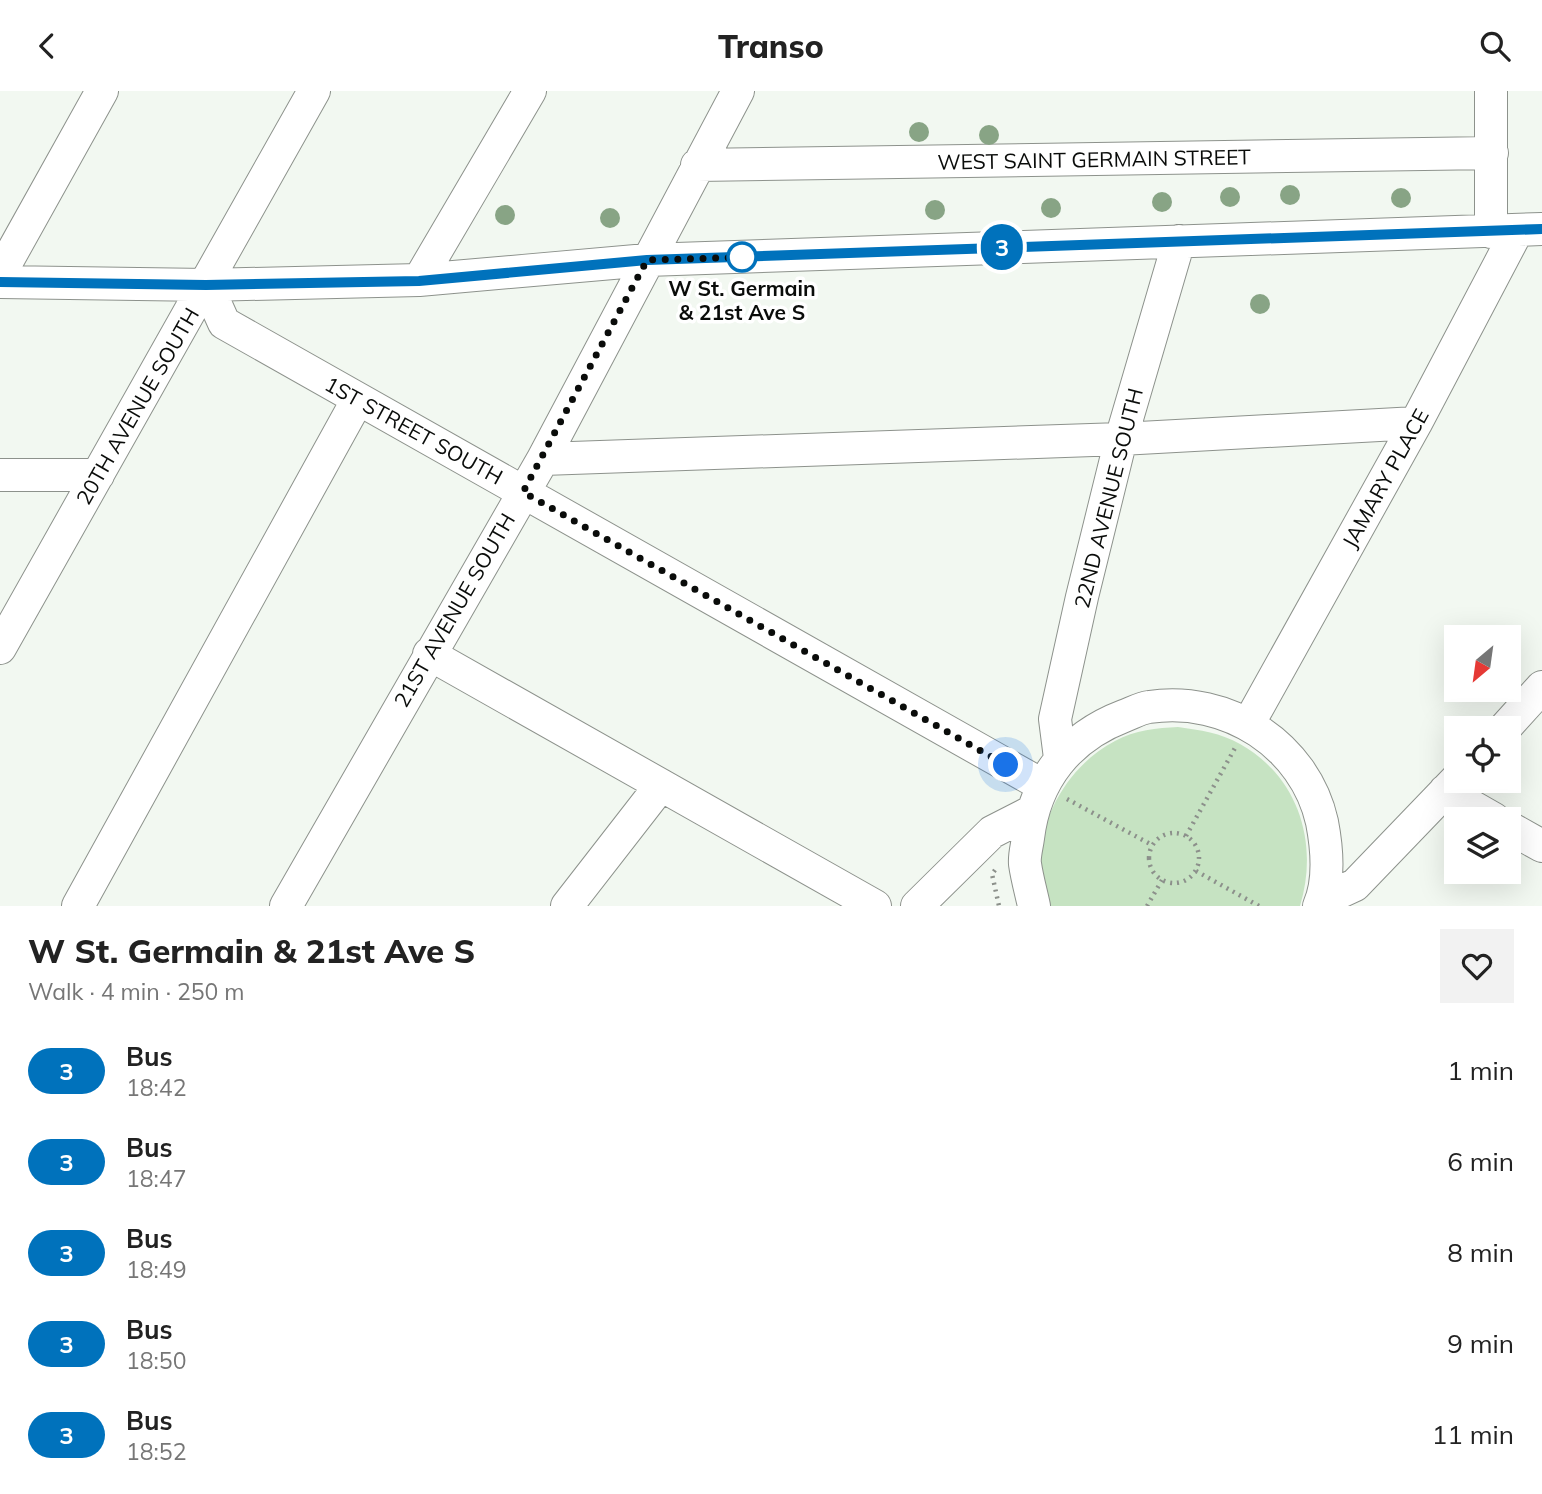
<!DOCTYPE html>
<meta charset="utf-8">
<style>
:root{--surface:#fff;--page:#f2f2f2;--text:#222;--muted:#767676}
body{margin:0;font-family:Mulish,sans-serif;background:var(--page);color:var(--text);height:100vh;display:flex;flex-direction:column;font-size:26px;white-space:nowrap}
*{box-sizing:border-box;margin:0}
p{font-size:23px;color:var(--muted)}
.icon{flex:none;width:38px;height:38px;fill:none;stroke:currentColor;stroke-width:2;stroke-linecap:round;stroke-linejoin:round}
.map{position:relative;height:815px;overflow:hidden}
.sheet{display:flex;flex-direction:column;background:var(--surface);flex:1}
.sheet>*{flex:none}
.badge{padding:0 14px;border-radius:23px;font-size:24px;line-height:46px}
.needle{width:46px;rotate:209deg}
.tools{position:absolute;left:1444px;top:534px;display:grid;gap:14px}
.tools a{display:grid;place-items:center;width:77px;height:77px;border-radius:0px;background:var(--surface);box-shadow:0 7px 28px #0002;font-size:35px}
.you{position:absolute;width:35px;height:35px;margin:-18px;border:5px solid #fff;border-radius:50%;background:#1a73e8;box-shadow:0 0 0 10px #1a73e833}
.map>.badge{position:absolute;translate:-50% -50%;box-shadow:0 0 0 4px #fff}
.round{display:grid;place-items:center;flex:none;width:74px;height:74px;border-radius:0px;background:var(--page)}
.headline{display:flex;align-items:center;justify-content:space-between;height:119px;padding:0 28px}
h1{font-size:33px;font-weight:800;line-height:52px}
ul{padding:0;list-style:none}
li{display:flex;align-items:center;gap:21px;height:91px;padding:0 28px}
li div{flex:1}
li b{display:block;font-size:26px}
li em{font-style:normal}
li .badge{min-width:77px;font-weight:700;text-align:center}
header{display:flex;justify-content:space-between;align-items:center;height:91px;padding:0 28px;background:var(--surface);font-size:32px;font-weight:800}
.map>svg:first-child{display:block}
.green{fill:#c6e3c2}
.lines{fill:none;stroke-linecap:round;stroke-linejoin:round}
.minor-casing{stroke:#8d928c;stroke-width:34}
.path{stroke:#8c908b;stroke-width:4.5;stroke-dasharray:2 5;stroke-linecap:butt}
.minor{stroke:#fff;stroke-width:32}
.tree{fill:#88a485}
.line-casing{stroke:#fff;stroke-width:16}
.line{stroke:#0072bc;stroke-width:10}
.walk{stroke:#0a0c0a;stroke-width:7;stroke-dasharray:0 12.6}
.stop-dot{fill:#fff;stroke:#0072bc;stroke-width:3.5}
.labels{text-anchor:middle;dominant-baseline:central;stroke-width:7;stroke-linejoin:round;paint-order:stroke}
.street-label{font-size:21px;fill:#0a0c0a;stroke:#fff}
.stop-label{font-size:21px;font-weight:bold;fill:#0a0c0a;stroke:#fff}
</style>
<header><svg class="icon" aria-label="back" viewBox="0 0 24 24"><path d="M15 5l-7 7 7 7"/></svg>Transo<svg class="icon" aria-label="search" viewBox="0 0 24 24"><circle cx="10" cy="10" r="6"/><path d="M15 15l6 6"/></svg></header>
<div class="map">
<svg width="1542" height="815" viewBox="0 0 1542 815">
<rect width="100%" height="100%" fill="#f2f8f1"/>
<!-- green -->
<path class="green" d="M 1178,636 C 1200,639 1221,642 1240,653 C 1299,686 1319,753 1300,815 L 1050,815 C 1022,754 1059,679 1115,650 C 1135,639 1157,637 1178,636 Z"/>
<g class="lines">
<defs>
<path id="minor" d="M 697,74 L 1492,62
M 1491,141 L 1491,0
M 0,183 L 102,0
M 419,189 L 530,0
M 0,191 L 207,194 L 419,189 L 647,169 L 1542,138
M 207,194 L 224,232 L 1042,694
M 543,368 L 1121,348 L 1416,332
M 0,384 L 98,384
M 0,557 L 314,0
M 429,563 L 875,815
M 1249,632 L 1416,332 L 1517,140
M 1505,637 L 1542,596
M 1060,667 L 1055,628 L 1082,506 L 1121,348 L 1179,150
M 1445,700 L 1494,728
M 1508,736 L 1542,755
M 1321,810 L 1355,794 L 1456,689
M 78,815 L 358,308
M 286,815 L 543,368 L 738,0
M 567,815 L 661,694
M 917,815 L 992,741 L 1031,721
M 1034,815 C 1031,801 1027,787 1025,773 C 1024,765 1027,755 1028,747 C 1035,688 1069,646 1124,625 C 1132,622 1141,617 1149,616 C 1227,604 1305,654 1322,731 C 1327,757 1330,790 1319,815"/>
</defs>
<!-- minor casing -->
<use href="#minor" class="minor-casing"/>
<!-- path -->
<path class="path" d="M 1067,708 L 1152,754
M1149 767a25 25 0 1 1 50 0a25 25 0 1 1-50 0Z
M 1186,745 L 1235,657
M 995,779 L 992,783 L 999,815
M 1196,780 L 1259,815
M 1147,815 L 1162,789"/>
<!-- minor -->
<use href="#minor" class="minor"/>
</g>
<!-- trees -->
<g class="tree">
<circle cx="919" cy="41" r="10"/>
<circle cx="989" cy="44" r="10"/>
<circle cx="1290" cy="104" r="10"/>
<circle cx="1230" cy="106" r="10"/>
<circle cx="1401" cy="107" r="10"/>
<circle cx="1162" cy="111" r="10"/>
<circle cx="1051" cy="117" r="10"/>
<circle cx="935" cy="119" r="10"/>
<circle cx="505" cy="124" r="10"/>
<circle cx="610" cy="127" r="10"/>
<circle cx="1260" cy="213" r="10"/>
</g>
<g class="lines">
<defs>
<path id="line" d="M 0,191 L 206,194 L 419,190 L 647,169 L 1542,138"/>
</defs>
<!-- line casing -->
<use href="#line" class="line-casing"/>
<!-- line -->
<use href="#line" class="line"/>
<!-- walk -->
<path class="walk" d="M 742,166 L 754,166 L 647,169 L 523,401 L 1006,674"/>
</g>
<!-- markers -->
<circle class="stop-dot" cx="742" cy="166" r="14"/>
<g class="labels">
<!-- street labels -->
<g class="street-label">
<text transform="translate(1094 68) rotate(-1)">WEST SAINT GERMAIN STREET</text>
<text transform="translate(137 315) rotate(-60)">20TH AVENUE SOUTH</text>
<text transform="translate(414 339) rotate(29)">1ST STREET SOUTH</text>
<text transform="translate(1385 387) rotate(-61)">JAMARY PLACE</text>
<text transform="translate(1108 407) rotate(-76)">22ND AVENUE SOUTH</text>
<text transform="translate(454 519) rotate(-60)">21ST AVENUE SOUTH</text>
</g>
<!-- stop labels -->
<g class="stop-label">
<text x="742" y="197">W St. Germain<tspan x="742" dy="24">&amp; 21st Ave S</tspan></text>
</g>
</g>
</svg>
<div class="tools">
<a><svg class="needle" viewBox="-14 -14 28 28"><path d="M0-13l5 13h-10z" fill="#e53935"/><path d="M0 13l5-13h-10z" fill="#767676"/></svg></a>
<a><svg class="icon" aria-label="locate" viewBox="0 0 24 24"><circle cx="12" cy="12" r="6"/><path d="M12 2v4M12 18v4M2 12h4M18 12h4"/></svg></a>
<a><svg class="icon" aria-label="layers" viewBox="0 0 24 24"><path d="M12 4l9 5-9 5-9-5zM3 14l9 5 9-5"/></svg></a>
</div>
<div class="you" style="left:1006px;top:674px"></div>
<b class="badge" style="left:1002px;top:156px;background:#0072bc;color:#fff">3</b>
</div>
<section class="sheet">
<div class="headline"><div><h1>W St. Germain &amp; 21st Ave S</h1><p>Walk · 4 min · 250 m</p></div><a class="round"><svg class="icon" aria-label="heart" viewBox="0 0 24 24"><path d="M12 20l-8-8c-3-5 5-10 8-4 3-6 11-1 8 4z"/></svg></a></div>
<ul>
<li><span class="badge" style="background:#0072bc;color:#fff">3</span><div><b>Bus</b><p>18:42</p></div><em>1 min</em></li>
<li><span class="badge" style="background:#0072bc;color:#fff">3</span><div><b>Bus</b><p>18:47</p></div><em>6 min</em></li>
<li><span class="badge" style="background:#0072bc;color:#fff">3</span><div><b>Bus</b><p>18:49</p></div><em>8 min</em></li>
<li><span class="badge" style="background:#0072bc;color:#fff">3</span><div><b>Bus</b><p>18:50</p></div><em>9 min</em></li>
<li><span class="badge" style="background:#0072bc;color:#fff">3</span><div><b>Bus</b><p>18:52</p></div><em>11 min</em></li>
</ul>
</section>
